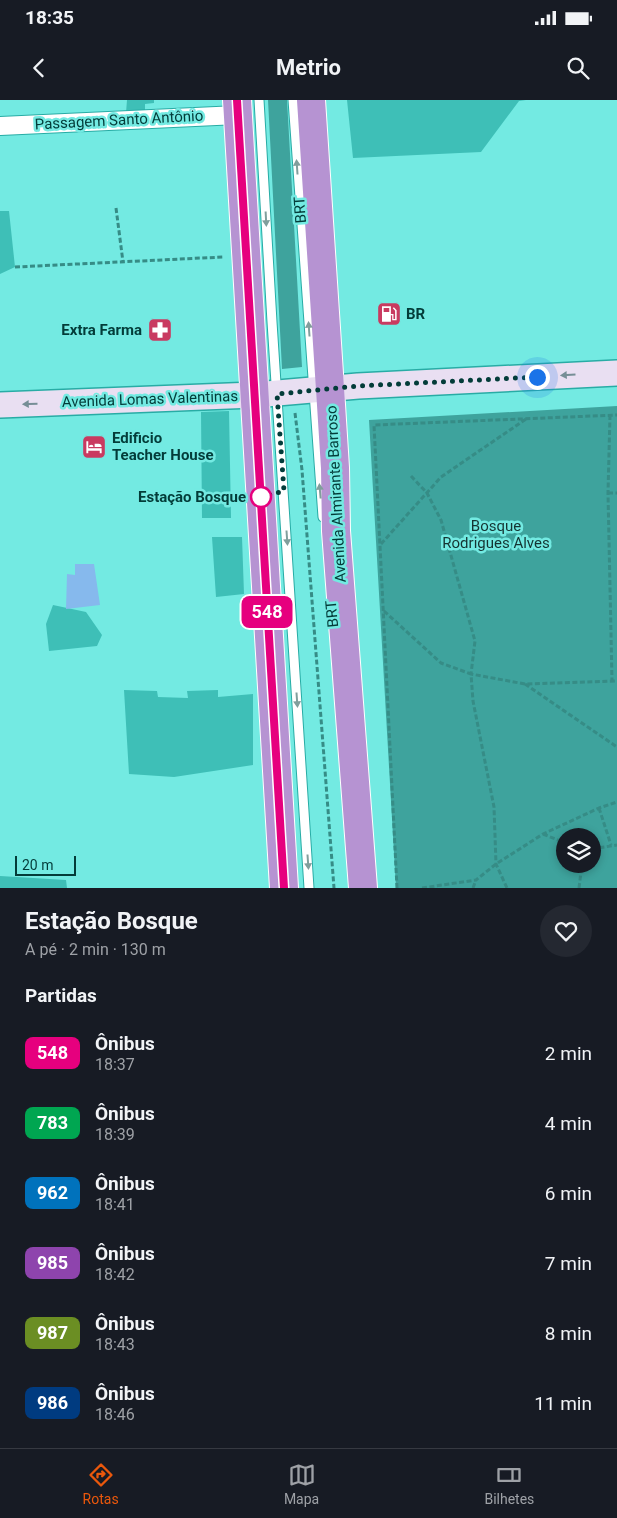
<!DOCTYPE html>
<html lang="pt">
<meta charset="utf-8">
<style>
:root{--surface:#171b24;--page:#242831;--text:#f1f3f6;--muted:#9ea1a6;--line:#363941;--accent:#ea580c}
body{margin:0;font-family:Roboto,sans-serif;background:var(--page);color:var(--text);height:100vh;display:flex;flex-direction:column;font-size:19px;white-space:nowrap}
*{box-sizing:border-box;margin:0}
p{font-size:16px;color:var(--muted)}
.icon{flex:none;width:28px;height:28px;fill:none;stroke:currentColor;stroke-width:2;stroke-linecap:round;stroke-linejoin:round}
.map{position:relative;height:788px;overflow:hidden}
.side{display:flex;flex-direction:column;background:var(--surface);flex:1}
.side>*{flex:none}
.badge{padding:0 10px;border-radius:8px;font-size:18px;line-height:32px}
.controls{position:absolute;left:556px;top:728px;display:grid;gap:10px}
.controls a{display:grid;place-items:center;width:45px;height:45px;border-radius:50%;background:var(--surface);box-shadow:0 2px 8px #0003;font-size:25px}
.scale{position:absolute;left:15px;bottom:12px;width:61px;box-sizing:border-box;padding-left:5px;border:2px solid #033c39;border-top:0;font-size:14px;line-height:18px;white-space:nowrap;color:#033c39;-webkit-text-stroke:4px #73eae2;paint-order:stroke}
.you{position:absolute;width:25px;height:25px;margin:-12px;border:4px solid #fff;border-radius:50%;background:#1a73e8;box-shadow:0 0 0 8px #1a73e833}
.map>.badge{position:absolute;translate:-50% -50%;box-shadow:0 0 0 2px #fff}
h2{padding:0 25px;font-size:19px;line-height:45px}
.round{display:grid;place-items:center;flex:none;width:52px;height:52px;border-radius:26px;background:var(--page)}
.summary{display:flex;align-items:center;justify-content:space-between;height:85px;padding:0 25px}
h1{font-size:24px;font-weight:700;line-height:38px}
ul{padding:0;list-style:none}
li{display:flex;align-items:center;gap:15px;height:70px;padding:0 25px}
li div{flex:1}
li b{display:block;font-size:19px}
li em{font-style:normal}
li .badge{min-width:55px;font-weight:700;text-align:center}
.status{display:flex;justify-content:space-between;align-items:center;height:35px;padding:0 25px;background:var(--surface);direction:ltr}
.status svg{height:14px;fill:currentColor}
header{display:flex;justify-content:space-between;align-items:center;height:65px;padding:0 25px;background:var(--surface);font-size:22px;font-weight:700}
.tab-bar{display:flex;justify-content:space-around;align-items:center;height:70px;border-top:1px solid var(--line);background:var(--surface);font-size:14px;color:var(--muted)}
.tab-bar a{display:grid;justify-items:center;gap:2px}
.tab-bar .active{color:var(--accent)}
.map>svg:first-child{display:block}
.green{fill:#3ebfb7}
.forest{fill:#3ea39d;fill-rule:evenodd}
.water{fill:#86b9ed}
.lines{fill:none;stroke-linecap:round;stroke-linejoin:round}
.lane-casing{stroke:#28aca5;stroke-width:11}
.street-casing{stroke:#28aca5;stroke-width:20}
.secondary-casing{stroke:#28aca5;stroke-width:28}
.highway-casing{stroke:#fff;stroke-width:30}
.path{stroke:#368c86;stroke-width:3;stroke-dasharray:5 2.5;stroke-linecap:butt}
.lane{stroke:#fff;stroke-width:9}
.street{stroke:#fff;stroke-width:18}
.secondary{stroke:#e9dff2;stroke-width:25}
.highway{stroke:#b693d2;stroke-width:28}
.oneway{fill:#819e9c}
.oneway2{fill:#768e96}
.line-casing{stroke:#fff;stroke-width:11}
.line{stroke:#e6007e;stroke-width:8}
.walk{stroke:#033c39;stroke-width:5;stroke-dasharray:0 9}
.stop-dot{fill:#fff;stroke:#e6007e;stroke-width:2.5}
.labels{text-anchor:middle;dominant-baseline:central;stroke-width:5;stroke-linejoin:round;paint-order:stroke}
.street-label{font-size:15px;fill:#033c39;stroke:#73eae2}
.poi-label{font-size:15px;font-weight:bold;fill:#033c39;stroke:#73eae2;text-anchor:start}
.stop-label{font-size:15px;font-weight:bold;fill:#033c39;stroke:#73eae2;text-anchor:end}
.park-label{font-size:15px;fill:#153432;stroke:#73eae2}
</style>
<div class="status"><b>18:35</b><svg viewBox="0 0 49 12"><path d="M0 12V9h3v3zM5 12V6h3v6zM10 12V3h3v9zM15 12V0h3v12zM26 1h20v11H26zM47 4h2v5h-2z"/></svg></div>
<header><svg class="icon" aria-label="back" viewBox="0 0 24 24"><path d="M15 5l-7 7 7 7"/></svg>Metrio<svg class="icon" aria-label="search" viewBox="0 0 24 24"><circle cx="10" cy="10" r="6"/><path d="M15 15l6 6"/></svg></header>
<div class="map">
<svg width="617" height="788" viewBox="0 0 617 788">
<rect width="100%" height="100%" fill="#73eae2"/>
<!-- green -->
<path class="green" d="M 127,0 L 154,0 L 154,3 L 145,4 L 145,11 L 126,13 Z
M 347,0 L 526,0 L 519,1 L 481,52 L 353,58 Z
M 0,111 L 9,111 L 15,167 L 0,174 Z
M 229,311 L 231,418 L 202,418 L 201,312 Z
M 212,437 L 242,437 L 244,494 L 216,497 Z
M 53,505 L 86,512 L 102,535 L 97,546 L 49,551 L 46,524 Z
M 124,590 L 157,591 L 158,597 L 188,598 L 187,591 L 218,590 L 218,597 L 253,594 L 253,665 L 174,677 L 129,674 Z
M 0,776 L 66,780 L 67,788 L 0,788 Z"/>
<!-- forest -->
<path class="forest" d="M 268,0 L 287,0 L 302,267 L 282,269 Z
M 617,306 L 617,788 L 396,788 L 369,320 ZM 592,736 L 592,764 L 565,764 L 565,736 Z"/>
<!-- water -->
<path class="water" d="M 75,464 L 94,464 L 100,505 L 66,509 L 67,474 L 75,475 Z"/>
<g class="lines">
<defs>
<path id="lane" d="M 259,0 L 272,222 L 309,788
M 293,0 L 323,417"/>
<path id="street" d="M 0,26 L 238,15"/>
<path id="secondary" d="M 0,305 L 254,295 L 358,286 L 617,273"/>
<path id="highway" d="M 237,0 L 284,788
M 311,0 L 330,289 L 335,368 L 336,431 L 363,788"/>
</defs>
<!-- lane casing -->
<use href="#lane" class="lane-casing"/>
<!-- street casing -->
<use href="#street" class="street-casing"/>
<!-- secondary casing -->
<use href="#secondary" class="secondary-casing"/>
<!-- highway casing -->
<use href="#highway" class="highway-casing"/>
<!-- path -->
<path class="path" d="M 116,108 L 123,162
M 15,167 L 223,157
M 295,313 L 302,370 L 334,788
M 610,315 L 608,393 L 612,581
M 411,376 L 427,393 L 441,420 L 475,541 L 471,574 L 525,584 L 617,581
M 608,393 L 617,393
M 381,444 L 441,377 L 526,319
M 384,511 L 441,563 L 471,574 L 473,601 L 494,707 L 496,764 L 507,788
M 525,584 L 617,647
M 599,708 L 611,745
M 543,734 L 565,743
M 592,749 L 617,745
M 397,788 L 374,325 L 617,315
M 422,788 L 476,780 L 496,764 L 543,734 L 599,708 L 617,702
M 473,788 L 476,780
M 579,788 L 582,764"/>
<!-- lane -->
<use href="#lane" class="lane"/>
<!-- street -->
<use href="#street" class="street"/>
<!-- secondary -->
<use href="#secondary" class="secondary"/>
<!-- highway -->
<use href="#highway" class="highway"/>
</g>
<!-- one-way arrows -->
<defs><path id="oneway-solid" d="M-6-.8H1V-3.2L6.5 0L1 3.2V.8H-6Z" transform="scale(1.25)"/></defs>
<g class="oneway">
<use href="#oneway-solid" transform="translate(297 67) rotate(-94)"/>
<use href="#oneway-solid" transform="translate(266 119) rotate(87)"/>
<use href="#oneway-solid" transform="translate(309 229) rotate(-94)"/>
<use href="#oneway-solid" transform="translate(320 391) rotate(-95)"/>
<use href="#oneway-solid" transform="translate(287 438) rotate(86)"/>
<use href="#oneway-solid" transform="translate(297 600) rotate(86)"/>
<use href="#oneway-solid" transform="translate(308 762) rotate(86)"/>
</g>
<g class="oneway2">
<use href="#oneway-solid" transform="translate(568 275) rotate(177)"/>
<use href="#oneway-solid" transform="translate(30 304) rotate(178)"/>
</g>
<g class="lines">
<defs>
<path id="line" d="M 237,0 L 284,788"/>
</defs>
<!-- line casing -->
<use href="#line" class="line-casing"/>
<!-- line -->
<use href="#line" class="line"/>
<!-- walk -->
<path class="walk" d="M 261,397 L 284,391 L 277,294 L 358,286 L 537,277"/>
</g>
<!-- icons -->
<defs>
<symbol id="fuel-square" viewBox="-11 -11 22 22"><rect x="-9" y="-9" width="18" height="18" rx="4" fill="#c93a60" stroke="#73eae2"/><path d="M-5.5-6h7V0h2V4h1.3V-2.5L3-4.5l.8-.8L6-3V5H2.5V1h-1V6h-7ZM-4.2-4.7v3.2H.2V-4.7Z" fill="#fff"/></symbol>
<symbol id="pharmacy-square" viewBox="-11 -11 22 22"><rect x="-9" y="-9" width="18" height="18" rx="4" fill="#c93a60" stroke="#73eae2"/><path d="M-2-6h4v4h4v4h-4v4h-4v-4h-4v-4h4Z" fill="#fff"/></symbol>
<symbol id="hotel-square" viewBox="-11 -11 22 22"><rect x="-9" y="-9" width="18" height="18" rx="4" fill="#c93a60" stroke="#73eae2"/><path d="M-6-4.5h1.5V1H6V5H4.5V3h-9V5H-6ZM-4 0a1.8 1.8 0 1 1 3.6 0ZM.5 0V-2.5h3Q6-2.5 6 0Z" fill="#fff"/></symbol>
</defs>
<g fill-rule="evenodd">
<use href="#fuel-square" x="375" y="200" width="28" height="28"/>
<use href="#pharmacy-square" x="146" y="216" width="28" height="28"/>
<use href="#hotel-square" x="80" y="333" width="28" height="28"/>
</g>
<!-- markers -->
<circle class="stop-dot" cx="261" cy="397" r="10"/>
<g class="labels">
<!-- street labels -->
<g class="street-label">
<text transform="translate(119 20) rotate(-3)">Passagem Santo Antônio</text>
<text transform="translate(300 110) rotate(-94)">BRT</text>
<text transform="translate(150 299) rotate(-2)">Avenida Lomas Valentinas</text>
<text transform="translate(336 394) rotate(-93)">Avenida Almirante Barroso</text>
<text transform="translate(332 514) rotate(-95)">BRT</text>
</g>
<!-- poi labels -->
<g class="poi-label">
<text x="406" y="214">BR</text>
<text x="142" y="230" text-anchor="end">Extra Farma</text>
<text x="112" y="338">Edificio<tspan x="112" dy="17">Teacher House</tspan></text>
</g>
<!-- stop labels -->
<g class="stop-label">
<text x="246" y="397">Estação Bosque</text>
</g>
<!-- park labels -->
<g class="park-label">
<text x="496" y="426">Bosque<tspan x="496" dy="17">Rodrigues Alves</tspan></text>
</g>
</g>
</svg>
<div class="controls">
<a><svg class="icon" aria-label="layers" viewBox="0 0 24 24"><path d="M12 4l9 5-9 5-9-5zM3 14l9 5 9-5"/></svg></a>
</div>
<div class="scale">20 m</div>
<div class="you" style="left:537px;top:277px"></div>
<b class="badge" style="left:267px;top:512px;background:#e6007e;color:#fff">548</b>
</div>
<section class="side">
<div class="summary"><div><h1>Estação Bosque</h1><p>A pé · 2 min · 130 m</p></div><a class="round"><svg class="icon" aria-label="heart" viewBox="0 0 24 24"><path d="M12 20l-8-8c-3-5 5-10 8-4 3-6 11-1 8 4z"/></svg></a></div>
<h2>Partidas</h2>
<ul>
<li><span class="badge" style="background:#e6007e;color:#fff">548</span><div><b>Ônibus</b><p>18:37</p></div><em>2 min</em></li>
<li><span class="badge" style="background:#00a651;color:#fff">783</span><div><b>Ônibus</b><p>18:39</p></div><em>4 min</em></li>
<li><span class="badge" style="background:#0072bc;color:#fff">962</span><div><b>Ônibus</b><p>18:41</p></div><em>6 min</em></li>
<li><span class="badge" style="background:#8e44ad;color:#fff">985</span><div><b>Ônibus</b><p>18:42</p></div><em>7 min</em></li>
<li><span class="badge" style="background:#6b8e23;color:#fff">987</span><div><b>Ônibus</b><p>18:43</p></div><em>8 min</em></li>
<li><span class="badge" style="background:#003b80;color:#fff">986</span><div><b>Ônibus</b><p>18:46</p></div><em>11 min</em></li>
</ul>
</section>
<nav class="tab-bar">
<a class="active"><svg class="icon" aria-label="directions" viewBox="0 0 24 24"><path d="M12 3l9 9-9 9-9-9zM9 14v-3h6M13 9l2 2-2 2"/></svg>Rotas</a>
<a><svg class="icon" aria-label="map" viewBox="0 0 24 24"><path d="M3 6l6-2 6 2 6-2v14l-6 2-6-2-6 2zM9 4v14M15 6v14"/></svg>Mapa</a>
<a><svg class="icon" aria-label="tickets" viewBox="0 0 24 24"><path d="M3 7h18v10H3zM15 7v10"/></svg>Bilhetes</a>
</nav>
